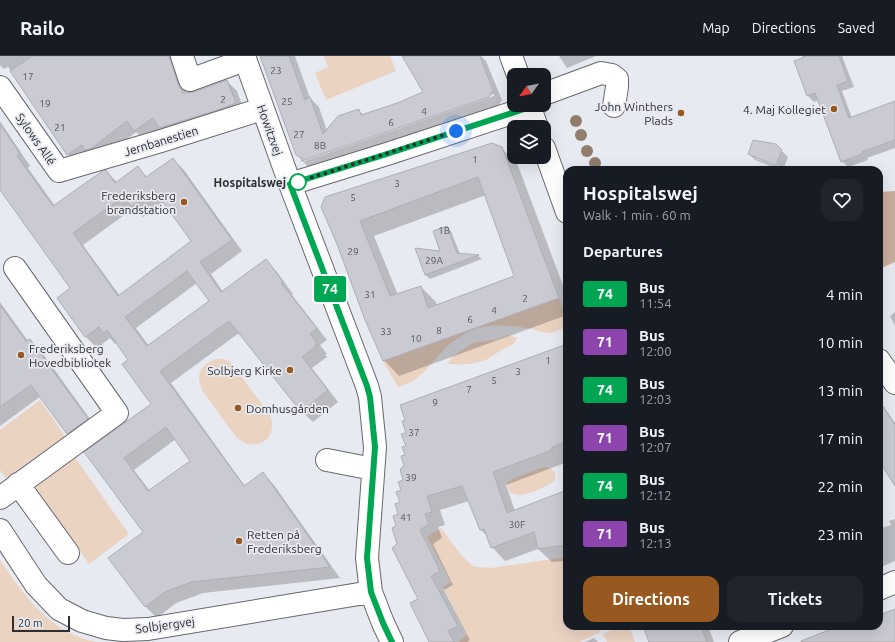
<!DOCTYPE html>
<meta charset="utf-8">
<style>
:root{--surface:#171b24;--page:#20242c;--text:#f1f3f6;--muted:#9ea1a6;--line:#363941;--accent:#985920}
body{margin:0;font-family:Ubuntu,sans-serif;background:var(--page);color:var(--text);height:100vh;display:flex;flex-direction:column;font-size:15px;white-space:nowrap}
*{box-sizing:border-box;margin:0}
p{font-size:13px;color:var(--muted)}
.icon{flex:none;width:22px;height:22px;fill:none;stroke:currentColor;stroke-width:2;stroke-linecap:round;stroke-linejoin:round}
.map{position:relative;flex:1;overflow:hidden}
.side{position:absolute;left:563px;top:110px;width:320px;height:464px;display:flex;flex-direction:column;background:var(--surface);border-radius:12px;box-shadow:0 4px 16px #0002}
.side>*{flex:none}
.badge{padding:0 8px;border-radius:3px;font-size:14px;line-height:26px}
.needle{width:26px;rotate:237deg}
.fabs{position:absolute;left:507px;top:12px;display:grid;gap:8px}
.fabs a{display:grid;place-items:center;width:44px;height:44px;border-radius:8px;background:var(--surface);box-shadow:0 4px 16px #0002;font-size:20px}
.scale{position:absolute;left:12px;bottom:10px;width:58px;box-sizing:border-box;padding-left:4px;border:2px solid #2f2f32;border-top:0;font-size:11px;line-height:14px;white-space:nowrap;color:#2f2f32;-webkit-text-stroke:3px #e8eaf1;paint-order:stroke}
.you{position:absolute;width:20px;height:20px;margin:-10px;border:3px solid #fff;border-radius:50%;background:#1a73e8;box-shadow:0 0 0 6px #1a73e833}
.map>.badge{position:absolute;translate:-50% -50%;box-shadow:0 0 0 2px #fff}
h2{padding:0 20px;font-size:15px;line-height:36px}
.round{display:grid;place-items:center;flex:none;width:42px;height:42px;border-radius:12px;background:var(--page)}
.headline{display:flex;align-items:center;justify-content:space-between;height:68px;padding:0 20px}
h1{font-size:19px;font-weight:700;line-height:30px}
.action{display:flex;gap:8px;margin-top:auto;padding:8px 20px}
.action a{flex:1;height:46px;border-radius:12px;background:var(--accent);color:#fff;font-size:16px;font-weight:700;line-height:46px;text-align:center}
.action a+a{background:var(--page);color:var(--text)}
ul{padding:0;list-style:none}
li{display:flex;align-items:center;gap:12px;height:48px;padding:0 20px}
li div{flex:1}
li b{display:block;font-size:15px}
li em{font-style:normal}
li .badge{min-width:44px;font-weight:700;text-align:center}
header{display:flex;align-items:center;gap:24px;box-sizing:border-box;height:56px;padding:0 20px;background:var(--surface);border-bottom:1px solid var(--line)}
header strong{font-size:19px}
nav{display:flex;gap:22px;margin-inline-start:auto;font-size:14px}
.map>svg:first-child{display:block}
.green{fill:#ebd3c2}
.forest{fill:#c9ae9a}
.shadow{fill:#0003;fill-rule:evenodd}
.building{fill:#cacbd2;stroke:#adafb5;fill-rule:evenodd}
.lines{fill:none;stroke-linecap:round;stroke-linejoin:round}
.minor-casing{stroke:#67686e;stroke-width:24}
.minor{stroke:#fff;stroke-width:22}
.tree{fill:#917d6c}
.line-casing{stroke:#fff;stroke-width:9}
.line{stroke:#00a651;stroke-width:6}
.walk{stroke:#2f2f32;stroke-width:4;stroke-dasharray:0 7.2}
.poi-dot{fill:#985920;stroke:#e8eaf1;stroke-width:1.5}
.stop-dot{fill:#fff;stroke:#00a651;stroke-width:2}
.labels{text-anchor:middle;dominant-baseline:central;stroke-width:3.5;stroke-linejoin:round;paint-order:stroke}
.number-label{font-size:10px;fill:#56565a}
.poi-label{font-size:12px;fill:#2f2f32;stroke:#e8eaf1;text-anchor:end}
.street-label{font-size:12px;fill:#2f2f32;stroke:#e8eaf1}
.stop-label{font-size:12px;font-weight:bold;fill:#2f2f32;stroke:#e8eaf1;text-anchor:end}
</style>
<header>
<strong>Railo</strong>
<nav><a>Map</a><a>Directions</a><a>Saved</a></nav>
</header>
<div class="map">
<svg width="895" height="586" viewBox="0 0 895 586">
<rect width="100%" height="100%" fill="#e8eaf1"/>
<!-- green -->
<path class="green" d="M 324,0 L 390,0 L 396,15 L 326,44 L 315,17 L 328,11 Z
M 559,242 L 567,265 L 567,270 C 561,273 553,278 547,277 C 542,277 537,274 532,273 C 513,270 488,266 471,275 C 464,278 456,283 450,288 C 431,304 425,324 398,331 L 383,305 Z
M 509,279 L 517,282 C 514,289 510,290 503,293 C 499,295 496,298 493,300 C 479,309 462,309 447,308 L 453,300 L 473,287 L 498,283 Z
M 217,303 L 224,303 L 230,306 L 269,357 C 281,382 256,399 236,381 L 202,334 C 195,318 201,307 217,303 Z
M 40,344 L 65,380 L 6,423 L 0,414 L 0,374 Z
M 74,400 L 129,478 L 89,508 L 34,430 Z
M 543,411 L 550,412 L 555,417 L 555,424 C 545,432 507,452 507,426 L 512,423 Z
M 441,472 L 462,500 L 472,509 L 476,511 L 490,512 L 566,501 L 567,570 L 597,570 L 600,576 L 580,586 L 460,586 L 459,585 L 467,579 L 443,531 L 451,526 L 427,481 Z
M 0,504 C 25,541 50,577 97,586 L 0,586 Z
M 621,570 L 629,570 L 635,586 L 607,586 L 603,578 Z"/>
<!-- forest -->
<path class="forest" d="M 895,135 L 895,206 L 879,213 L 879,136 Z"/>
<!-- shadow -->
<path class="shadow" d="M 0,0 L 174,0 L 187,38 L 195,37 L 227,25 L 237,35 L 245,57 L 170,82 L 161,73 L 145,84 L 136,76 L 103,102 L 78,108 L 68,98 L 8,11 L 4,13 L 0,9 Z
M 260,0 L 295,0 L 310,42 L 319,51 L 327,75 L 358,54 L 364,59 L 397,48 L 424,36 L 403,0 L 481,0 L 486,5 L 502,44 L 498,50 L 311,114 L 297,99 ZM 494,38 L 494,40 L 304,105 L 303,103 Z
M 559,0 L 596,0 L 567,12 Z
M 802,0 L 842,0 L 854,31 L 842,35 L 852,62 L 895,46 L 895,92 L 867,102 L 868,104 L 848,111 L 842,105 L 819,44 L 814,46 L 808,40 L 795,6 L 803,3 Z
M 0,65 L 30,110 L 28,112 L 55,150 L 106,115 L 117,126 L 138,112 L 147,121 L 173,103 L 184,114 L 242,195 L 211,218 L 223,236 L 266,205 L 277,216 L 293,238 L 292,239 L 327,284 L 320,289 L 327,298 L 325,299 L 327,301 L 312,312 L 338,346 L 313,366 L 301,355 L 239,277 L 171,327 L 245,430 L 263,417 L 274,429 L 340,522 L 203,537 L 176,547 L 157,562 L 145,550 L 144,477 L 86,396 L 153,348 L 130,304 L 117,286 L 115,288 L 110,282 L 97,292 L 86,281 L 59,242 L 72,232 L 0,127 ZM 164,146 L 193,185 L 120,240 L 83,189 L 134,152 L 143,161 ZM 197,227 L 210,245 L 149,290 L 136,272 ZM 176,383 L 192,405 L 150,435 L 134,414 Z
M 776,89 L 788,101 L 783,114 L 780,114 L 755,104 L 749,98 ZM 755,100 L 781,111 L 781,113 L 755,102 Z
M 501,92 L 517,107 L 567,240 L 567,259 L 399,320 L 384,304 L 322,151 ZM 486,139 L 515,221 L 437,250 L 436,246 L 421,231 L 398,239 L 374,180 Z
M 446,171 L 451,175 L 460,198 L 478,200 L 482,203 L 430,223 L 425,219 L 442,196 Z
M 0,246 L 28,285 L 30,284 L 41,295 L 98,374 L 78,388 L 68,377 L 41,340 L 0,370 Z
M 895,256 L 895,270 L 890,260 Z
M 567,289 L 567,404 L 564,406 L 565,407 L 506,429 L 515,455 L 567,436 L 567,510 L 562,505 L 552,506 L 538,493 L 505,505 L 492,491 L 488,481 L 480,473 L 469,445 L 440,454 L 445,469 L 438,471 L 442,482 L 433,488 L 453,529 L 444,534 L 470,584 L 467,586 L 430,586 L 419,543 L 398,488 L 397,471 L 402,435 L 404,425 L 407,390 Z
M 879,344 L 895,367 L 895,429 L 879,403 Z
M 895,463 L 895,505 L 879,512 L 879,473 L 891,469 L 889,465 Z
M 644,570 L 708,570 L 714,586 L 650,586 Z
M 594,582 L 598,586 L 585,586 Z"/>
<!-- building -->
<path class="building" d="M 32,0 L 169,0 L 178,28 L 183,37 L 194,36 L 227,24 L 236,47 L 215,55 L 159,72 L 153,62 L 134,75 L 127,65 L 92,92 L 85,94 L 82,89 L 67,99 L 10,15 Z
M 260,0 L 289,0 L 305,44 L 310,41 L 323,78 L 338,60 L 359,53 L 361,59 L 397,47 L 423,36 L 402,0 L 480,0 L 493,35 L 489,41 L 301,105 L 303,103 L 296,99 Z
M 807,0 L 839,0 L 848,25 L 837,29 L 849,62 L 895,45 L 895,84 L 862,96 L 862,98 L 841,106 L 815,37 L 807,40 L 794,5 Z
M 0,68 L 20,98 L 17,100 L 53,150 L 101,116 L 106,114 L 115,127 L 138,110 L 146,121 L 173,102 L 232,184 L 200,206 L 221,236 L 266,203 L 276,216 L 283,226 L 281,227 L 317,272 L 310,278 L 316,286 L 315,288 L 316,290 L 302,301 L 328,334 L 301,356 L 229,265 L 160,315 L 244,430 L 263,416 L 330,511 L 191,526 L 165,536 L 145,551 L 108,502 L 143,476 L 84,396 L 151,348 L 122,308 L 128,304 L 107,274 L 103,277 L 99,271 L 85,281 L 57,242 L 70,232 L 0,134 ZM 154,134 L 191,185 L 118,240 L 73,177 L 124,140 L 131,151 ZM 187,215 L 209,245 L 147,290 L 125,261 ZM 166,371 L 190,405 L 148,435 L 124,402 Z
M 753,84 L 776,88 L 782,94 L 776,110 L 748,98 Z
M 492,87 L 502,91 L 559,242 L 383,305 L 365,264 L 337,188 L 321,151 L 325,141 ZM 478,121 L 514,220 L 428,252 L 421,230 L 390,240 L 360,165 Z
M 447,170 L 457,197 L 479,199 L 425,219 L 415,192 L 440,195 L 433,175 Z
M 0,249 L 26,285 L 30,283 L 88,363 L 67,378 L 31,329 L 0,351 Z
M 567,288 L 567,385 L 551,392 L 552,394 L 493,416 L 507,457 L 567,434 L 567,489 L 538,493 L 534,476 L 491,492 L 484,473 L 480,474 L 462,430 L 427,440 L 432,456 L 425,458 L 429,468 L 420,474 L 440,515 L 431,520 L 458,570 L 448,575 L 454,586 L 429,586 L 410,547 L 418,543 L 392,492 L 397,488 L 392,472 L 396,470 L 393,460 L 398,458 L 395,448 L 400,446 L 396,436 L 401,434 L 398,426 L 403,424 L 400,413 L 404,410 L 401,400 L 405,399 L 402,391 L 406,390 L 401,378 L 406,377 L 402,365 L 405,364 L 400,349 Z
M 879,344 L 895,369 L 895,430 L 879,405 Z
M 895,553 L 895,586 L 801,586 L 801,585 L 839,570 L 879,570 L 879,559 Z
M 643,570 L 701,570 L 707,586 L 649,586 Z"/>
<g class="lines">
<defs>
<path id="minor" d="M 182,0 L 190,24 L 245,4
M 244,0 L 290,128 L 367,330 L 370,341 L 375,391 L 367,502 L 371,536 L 383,567 L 392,586
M 511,0 L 518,19
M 0,31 L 59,115 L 161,85 L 262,53
M 544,38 L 601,17 L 612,19 L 617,23 L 617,31 L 614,50
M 529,49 L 537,71
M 544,92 L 567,156
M 290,128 L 387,98 L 530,51
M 879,304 L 895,327
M 327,404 L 373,413
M 18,428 L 68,497
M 0,442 L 117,357 L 15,212
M 0,474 L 36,529 L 59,553 L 82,565 L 106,572 L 123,574 L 148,573 L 371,536
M 879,533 L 895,526
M 740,586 L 782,570"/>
</defs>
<!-- minor casing -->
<use href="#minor" class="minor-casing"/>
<!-- minor -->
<use href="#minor" class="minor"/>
</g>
<!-- trees -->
<g class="tree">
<circle cx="576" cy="65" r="6"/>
<circle cx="581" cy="79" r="6"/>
<circle cx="587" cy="95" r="6"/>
<circle cx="595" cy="107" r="6"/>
</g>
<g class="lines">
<defs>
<path id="line" d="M 392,586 L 383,567 L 371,536 L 367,502 L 375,391 L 370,341 L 367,330 L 290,128 L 387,98 L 530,51 L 529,49"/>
</defs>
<!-- line casing -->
<use href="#line" class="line-casing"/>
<!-- line -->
<use href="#line" class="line"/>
<!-- walk -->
<path class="walk" d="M 298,126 L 456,75"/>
</g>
<!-- markers -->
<g class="poi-dot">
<circle cx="834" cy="53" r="4"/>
<circle cx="681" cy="57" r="4"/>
<circle cx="184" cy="146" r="4"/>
<circle cx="21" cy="299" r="4"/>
<circle cx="290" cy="314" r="4"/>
<circle cx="238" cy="352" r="4"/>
<circle cx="239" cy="485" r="4"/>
</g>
<circle class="stop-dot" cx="298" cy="126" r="8"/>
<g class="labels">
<!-- number labels -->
<g class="number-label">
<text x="276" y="14">23</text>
<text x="28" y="20">17</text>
<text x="223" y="43">2</text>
<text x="287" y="45">25</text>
<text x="45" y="47">19</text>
<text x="424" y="55">4</text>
<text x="391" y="66">6</text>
<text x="60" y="71">21</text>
<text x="299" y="78">27</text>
<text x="320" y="89">8B</text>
<text x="475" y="103">1</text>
<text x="397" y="127">3</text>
<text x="353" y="141">5</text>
<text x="444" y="174">1B</text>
<text x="353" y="195">29</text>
<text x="434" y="204">29A</text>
<text x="370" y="238">31</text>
<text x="525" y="242">2</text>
<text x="494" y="254">4</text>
<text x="470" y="263">6</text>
<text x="439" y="274">8</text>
<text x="386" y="275">33</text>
<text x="416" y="282">10</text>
<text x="548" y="304">1</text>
<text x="518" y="315">3</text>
<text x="494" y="324">5</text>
<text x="469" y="333">7</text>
<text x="435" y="346">9</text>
<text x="414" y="376">37</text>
<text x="411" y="421">39</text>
<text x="406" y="461">41</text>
<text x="517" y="468">30F</text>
</g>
<!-- poi labels -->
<g class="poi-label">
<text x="673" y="50">John Winthers<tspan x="673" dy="14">Plads</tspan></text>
<text x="826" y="53">4. Maj Kollegiet</text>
<text x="176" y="139">Frederiksberg<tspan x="176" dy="14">brandstation</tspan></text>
<text x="29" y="292" text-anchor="start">Frederiksberg<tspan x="29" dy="14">Hovedbibliotek</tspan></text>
<text x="282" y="314">Solbjerg Kirke</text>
<text x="246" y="352" text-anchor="start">Domhusgården</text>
<text x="247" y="478" text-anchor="start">Retten på<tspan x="247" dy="14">Frederiksberg</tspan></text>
</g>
<!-- street labels -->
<g class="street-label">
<text transform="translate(270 74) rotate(70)">Howitzvej</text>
<text transform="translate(36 83) rotate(55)">Sylows Allé</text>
<text transform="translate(161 85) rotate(-17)">Jernbanestien</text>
<text transform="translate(165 569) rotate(-8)">Solbjergvej</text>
</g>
<!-- stop labels -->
<g class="stop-label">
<text x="286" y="126">Hospitalswej</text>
</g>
</g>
</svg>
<div class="fabs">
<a><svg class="needle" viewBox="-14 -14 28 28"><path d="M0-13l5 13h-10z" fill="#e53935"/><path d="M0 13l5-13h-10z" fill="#9ea1a6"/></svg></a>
<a><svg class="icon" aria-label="layers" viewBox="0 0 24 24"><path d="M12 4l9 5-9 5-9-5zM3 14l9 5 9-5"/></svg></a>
</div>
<div class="scale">20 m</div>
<div class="you" style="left:456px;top:75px"></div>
<b class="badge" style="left:330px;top:233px;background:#00a651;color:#fff">74</b>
<section class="side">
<div class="headline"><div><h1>Hospitalswej</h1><p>Walk · 1 min · 60 m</p></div><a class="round"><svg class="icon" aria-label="heart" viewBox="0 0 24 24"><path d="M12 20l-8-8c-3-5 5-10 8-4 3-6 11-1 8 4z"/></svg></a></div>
<h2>Departures</h2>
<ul>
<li><span class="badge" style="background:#00a651;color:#fff">74</span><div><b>Bus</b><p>11:54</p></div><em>4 min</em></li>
<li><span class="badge" style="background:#8e44ad;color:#fff">71</span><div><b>Bus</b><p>12:00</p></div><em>10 min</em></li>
<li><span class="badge" style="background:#00a651;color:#fff">74</span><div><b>Bus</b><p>12:03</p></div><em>13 min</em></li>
<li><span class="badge" style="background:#8e44ad;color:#fff">71</span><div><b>Bus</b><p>12:07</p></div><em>17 min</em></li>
<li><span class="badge" style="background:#00a651;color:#fff">74</span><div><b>Bus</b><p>12:12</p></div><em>22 min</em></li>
<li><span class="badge" style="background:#8e44ad;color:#fff">71</span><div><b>Bus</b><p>12:13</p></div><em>23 min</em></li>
</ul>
<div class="action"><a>Directions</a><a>Tickets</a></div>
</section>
</div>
